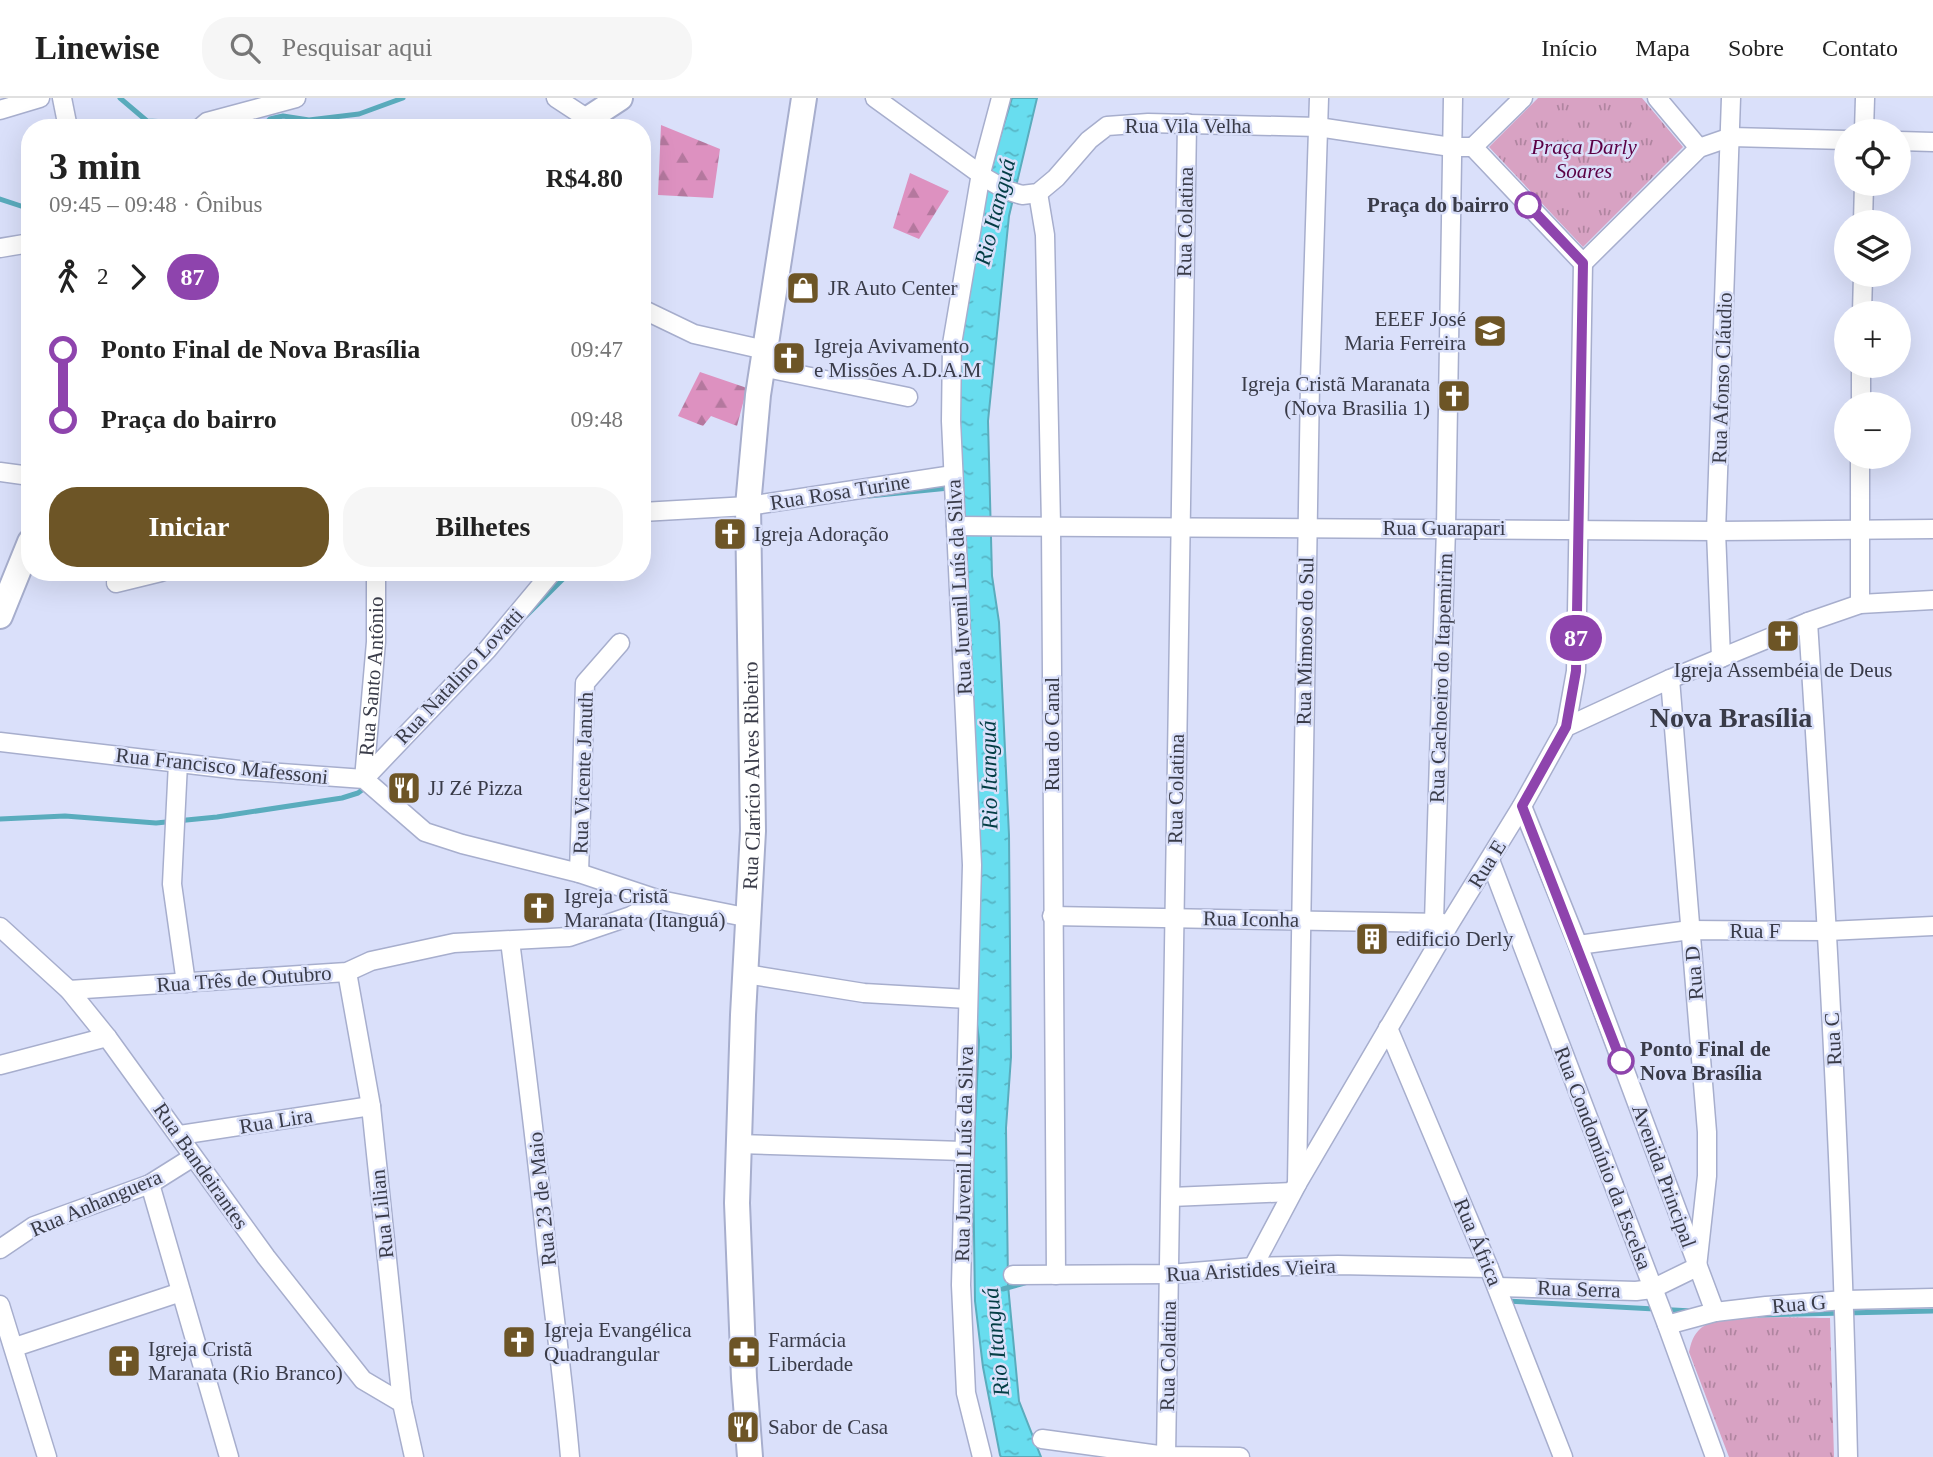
<!DOCTYPE html>
<html lang="pt">
<meta charset="utf-8">
<style>
:root{--surface:#fff;--page:#f6f6f6;--text:#222;--muted:#767676;--line:#e0e0e0;--accent:#6d5526}
body{margin:0;font-family:Georgia,serif;background:var(--page);color:var(--text);height:100vh;display:flex;flex-direction:column;font-size:26px;white-space:nowrap}
*{box-sizing:border-box;margin:0}
p{font-size:23px;color:var(--muted)}
.icon{flex:none;width:38px;height:38px;fill:none;stroke:currentColor;stroke-width:2;stroke-linecap:round;stroke-linejoin:round}
.map{position:relative;flex:1;overflow:hidden}
.drawer{position:absolute;left:21px;top:21px;width:630px;height:462px;display:flex;flex-direction:column;background:var(--surface);border-radius:28px;box-shadow:0 7px 28px #0002}
.drawer>*{flex:none}
.badge{padding:0 14px;border-radius:23px;font-size:24px;line-height:46px}
.controls{position:absolute;left:1834px;top:21px;display:grid;gap:14px}
.controls a{display:grid;place-items:center;width:77px;height:77px;border-radius:50%;background:var(--surface);box-shadow:0 7px 28px #0002;font-size:35px}
.map>.badge{position:absolute;translate:-50% -50%;box-shadow:0 0 0 4px #fff}
.legs{display:flex;align-items:center;gap:10px;height:77px;padding:0 28px;font-size:23px}
.legs p{margin-inline-start:auto}
.headline{display:flex;align-items:center;justify-content:space-between;height:119px;padding:0 28px}
h1{font-size:38px;font-weight:600;line-height:52px}
.primary-button{display:flex;gap:14px;margin-top:auto;padding:14px 28px}
.primary-button a{flex:1;height:80px;border-radius:28px;background:var(--accent);color:#fff;font-size:28px;font-weight:600;line-height:80px;text-align:center}
.primary-button a+a{background:var(--page);color:var(--text)}
ul{padding:0 28px;list-style:none}
li{display:flex;align-items:center;gap:24px;height:70px;font-size:26px}
li i{display:grid;place-items:center;width:10px;height:100%;margin:0 9px;background:currentColor}
li i::after{content:'';width:18px;height:18px;margin:-9px;border:5px solid;border-radius:50%;background:var(--surface)}
li p{margin-inline-start:auto}
li:first-child i{background:linear-gradient(#0000 50%,currentColor 0)}
li:last-child i{background:linear-gradient(currentColor 50%,#0000 0)}
header{display:flex;align-items:center;gap:42px;box-sizing:border-box;height:98px;padding:0 35px;background:var(--surface);border-bottom:2px solid var(--line)}
header strong{font-size:33px}
nav{display:flex;gap:38px;margin-inline-start:auto;font-size:24px}
.search{width:490px;height:63px;background:var(--page);display:flex;align-items:center;gap:18px;box-sizing:border-box;padding:0 24px;border-radius:28px;color:var(--muted);font-size:26px}
.map>svg:first-child{display:block}
.built{fill:#ced6fe}
.forest{fill:url(#forest-firs)}
.park{fill:url(#park-tufts)}
.water{fill:url(#water-ripples);stroke:#5aacbd;stroke-width:2}
.lines{fill:none;stroke-linecap:round;stroke-linejoin:round}
.stream{stroke:#5aacbd;stroke-width:5}
.street-casing{stroke:#a7aecd;stroke-width:21}
.secondary-casing{stroke:#a7aecd;stroke-width:28}
.street{stroke:#fff;stroke-width:18}
.secondary{stroke:#fff;stroke-width:24}
.line-1-casing{stroke:#fff;stroke-width:16}
.line-1{stroke:#8e44ad;stroke-width:10}
.stop-1-dot{fill:#fff;stroke:#8e44ad;stroke-width:3.5}
.labels{text-anchor:middle;dominant-baseline:central;stroke-width:5;stroke-linejoin:round;paint-order:stroke}
.street-label{font-size:21px;fill:#393b48;stroke:#dae0fa}
.park-label{font-size:21px;font-style:italic;fill:#5b0044;stroke:#dae0fa}
.stop-label{font-size:21px;font-weight:bold;fill:#393b48;stroke:#dae0fa;text-anchor:end}
.poi-label{font-size:21px;fill:#393b48;stroke:#dae0fa;text-anchor:start}
.water-label{font-size:23px;font-style:italic;fill:#033d45;stroke:#dae0fa}
.district-label{font-size:28px;font-weight:bold;fill:#393b48;stroke:#dae0fa}
</style>
<header>
<strong>Linewise</strong>
<div class="search"><svg class="icon" aria-label="search" viewBox="0 0 24 24"><circle cx="10" cy="10" r="6"/><path d="M15 15l6 6"/></svg>Pesquisar aqui</div>
<nav><a>Início</a><a>Mapa</a><a>Sobre</a><a>Contato</a></nav>
</header>
<div class="map">
<svg width="1933" height="1359" viewBox="0 0 1933 1359">
<defs>
<pattern id="forest-firs" width="22" height="20" patternUnits="userSpaceOnUse" patternTransform="scale(1.75)"><rect width="22" height="20" fill="#dd91c0"/><path d="M5 1l3.5 6h-7zM16 11l3.5 6h-7z" fill="#b4789e"/></pattern>
<pattern id="park-tufts" width="24" height="20" patternUnits="userSpaceOnUse" patternTransform="scale(1.75)"><rect width="24" height="20" fill="#d8a2c3"/><path d="M3 7l-1-3M5 7V3M7 7l1-3M15 17l-1-3M17 17v-4M19 17l1-3" fill="none" stroke="#b085a0"/></pattern>
<pattern id="water-ripples" width="26" height="14" patternUnits="userSpaceOnUse" patternTransform="scale(1.75)"><rect width="26" height="14" fill="#68ddef"/><path d="M2 4q2-2 4 0t4 0M15 11q2-2 4 0t4 0" fill="none" stroke="#57b4c4"/></pattern>
</defs>
<rect width="100%" height="100%" fill="#dae0fa"/>
<!-- built -->
<path class="built" d="M 272,13 L 313,30 L 249,30 L 253,18 Z"/>
<!-- forest -->
<path class="forest" d="M 661,27 L 720,51 L 713,100 L 658,97 Z
M 910,75 L 949,93 L 919,141 L 893,130 Z
M 700,274 L 747,290 L 737,328 L 711,318 L 703,328 L 678,318 Z"/>
<!-- park -->
<path class="park" d="M 1538,0 L 1642,0 L 1683,49 L 1583,149 L 1489,49 Z
M 1830,1220 L 1834,1359 L 1729,1359 L 1689,1254 C 1691,1245 1693,1237 1701,1230 C 1718,1215 1803,1220 1830,1220 Z"/>
<!-- water -->
<path class="water" d="M 1012,0 L 1037,0 L 1009,118 L 988,323 L 992,478 L 999,524 L 1009,737 L 1011,959 L 1006,1030 L 1008,1187 L 1019,1303 L 1041,1359 L 1001,1359 L 1000,1357 L 983,1269 L 975,1203 L 973,1068 L 979,942 L 972,886 L 955,376 L 959,190 L 968,172 L 997,49 Z"/>
<g class="lines">
<!-- stream -->
<path class="stream" d="M 120,0 L 147,23 L 169,24 L 182,30
M 261,30 L 270,21 L 283,18 L 309,22 L 359,16 L 403,0
M 0,101 L 30,111
M 869,398 L 949,390
M 526,518 L 570,474
M 0,721 L 65,718 L 156,725 L 217,719 L 342,700 L 358,695 L 366,689
M 1003,1191 L 1028,1184
M 1506,1203 L 1692,1213
M 1758,1217 L 1933,1213"/>
<defs>
<g id="street">
<path d="M 62,0 L 68,30"/>
<path d="M 556,0 L 588,21"/>
<path d="M 875,0 L 987,81 L 1006,92 L 1022,97 L 1038,95 L 1056,80 L 1089,42 L 1107,28 L 1148,25 L 1318,29 L 1451,49 L 1473,49"/>
<path d="M 1523,0 L 1473,49 L 1583,165 L 1699,50 L 1731,39 L 1846,42"/>
<path d="M 1657,0 L 1699,50"/>
<path d="M 0,12 L 40,0"/>
<path d="M 200,30 L 207,24 L 296,0"/>
<path d="M 1864,33 L 1865,0"/>
<path d="M 1899,43 L 1933,44"/>
<path d="M 1038,95 L 1045,137 L 1051,427 L 1056,1177"/>
<path d="M 1863,124 L 1864,86"/>
<path d="M 0,150 L 30,145"/>
<path d="M 642,211 L 694,236 L 765,252"/>
<path d="M 1862,215 L 1863,177"/>
<path d="M 762,269 L 908,299"/>
<path d="M 1861,306 L 1861,268"/>
<path d="M 0,374 L 30,378"/>
<path d="M 642,414 L 748,408 L 953,377"/>
<path d="M 956,428 L 1716,433 L 1933,431"/>
<path d="M 116,485 L 161,474"/>
<path d="M 1860,506 L 1860,359"/>
<path d="M 1808,524 C 1826,802 1842,1080 1848,1359"/>
<path d="M 1721,560 L 1716,433 L 1731,0"/>
<path d="M 1566,629 L 1576,573 L 1583,165"/>
<path d="M 0,644 L 239,672 L 364,681 L 425,734 L 462,746 L 579,775 L 660,802 L 750,820"/>
<path d="M 178,665 L 172,786 L 186,885"/>
<path d="M 364,681 L 487,552 L 552,474"/>
<path id="s1" d="M 364,681 L 376,544 L 376,474"/>
<path d="M 1522,708 L 1578,847 L 1715,1214"/>
<path d="M 1490,762 L 1667,1227 L 1715,1359"/>
<path d="M 579,775 L 585,585 L 620,545"/>
<path d="M 1052,818 L 1443,825"/>
<path d="M 1434,824 L 1446,430 L 1453,0"/>
<path d="M 0,829 L 69,892 L 107,939 L 266,1159 L 363,1282 L 402,1305"/>
<path d="M 510,843 C 523,944 536,1045 546,1146 C 554,1217 564,1288 570,1359"/>
<path d="M 1578,847 L 1690,832 L 1828,833 L 1933,828"/>
<path d="M 347,874 L 371,1008 L 402,1305 L 414,1359"/>
<path d="M 746,876 L 864,895 L 968,901"/>
<path d="M 69,892 L 347,874 L 371,863 L 454,845 L 569,839 L 631,818 L 660,802"/>
<path d="M 1388,930 L 1489,1170 L 1563,1359"/>
<path d="M 0,967 L 107,939"/>
<path d="M 180,1037 L 371,1008"/>
<path d="M 738,1046 L 963,1053"/>
<path d="M 150,1086 L 229,1359"/>
<path d="M 1297,1086 L 1310,285 L 1319,0"/>
<path d="M 1171,1099 L 1292,1094"/>
<path d="M 0,1151 L 34,1128 L 150,1086 L 193,1059"/>
<path d="M 1253,1169 L 1297,1086 L 1450,825 L 1522,708 L 1566,629 L 1670,581 L 1808,524 L 1860,506 L 1933,502"/>
<path d="M 1013,1177 L 1170,1176 L 1253,1169 L 1338,1167 L 1489,1170"/>
<path d="M 1497,1189 L 1636,1193 L 1652,1191 L 1697,1169 L 1707,1078 L 1707,1034 L 1670,581"/>
<path d="M 0,1207 L 47,1359"/>
<path d="M 1667,1227 L 1715,1214 L 1766,1208 L 1845,1202 L 1933,1200"/>
<path d="M 15,1249 L 181,1194"/>
<path d="M 1042,1341 L 1166,1358 L 1240,1359"/>
<path d="M 1166,1358 L 1187,25"/>
<path d="M 982,1359 L 966,1295 L 961,1187 L 972,767 L 951,323 L 952,246 L 981,75 L 1001,0"/>
</g>
<g id="secondary">
<path d="M 584,30 L 588,21 L 620,0"/>
<path d="M 0,518 L 30,444"/>
<path id="s2" d="M 750,1359 L 744,1280 L 737,1105 L 743,917 L 753,733 L 748,408 L 758,297 L 804,0"/>
</g>
</defs>
<!-- street casing -->
<use href="#street" class="street-casing"/>
<!-- secondary casing -->
<use href="#secondary" class="secondary-casing"/>
<!-- street -->
<use href="#street" class="street"/>
<!-- secondary -->
<use href="#secondary" class="secondary"/>
</g>
<g class="lines">
<defs>
<path id="line-1" d="M 1528,107 L 1583,165 L 1576,573 L 1566,629 L 1522,708 L 1621,963"/>
</defs>
<!-- line-1 casing -->
<use href="#line-1" class="line-1-casing"/>
<!-- line-1 -->
<use href="#line-1" class="line-1"/>
</g>
<!-- icons -->
<defs>
<symbol id="shop-square" viewBox="-11 -11 22 22"><rect x="-9" y="-9" width="18" height="18" rx="4" fill="#6d5526" stroke="#dae0fa"/><path d="M-5-2.5h2.3a2.7 3.5 0 0 1 5.4 0H5L5.5 6h-11ZM-1.5-2.5h3a1.5 2.3 0 0 0-3 0Z" fill="#fff"/></symbol>
<symbol id="school-square" viewBox="-11 -11 22 22"><rect x="-9" y="-9" width="18" height="18" rx="4" fill="#6d5526" stroke="#dae0fa"/><path d="M0-5L7-2L0 1L-7-2ZM-4 1L0 2.5L4 1V4Q0 6-4 4Z" fill="#fff"/></symbol>
<symbol id="church-square" viewBox="-11 -11 22 22"><rect x="-9" y="-9" width="18" height="18" rx="4" fill="#6d5526" stroke="#dae0fa"/><path d="M-1.2-6h2.4v3.5h3.3v2.4h-3.3V6h-2.4V-.1h-3.3v-2.4h3.3Z" fill="#fff"/></symbol>
<symbol id="restaurant-square" viewBox="-11 -11 22 22"><rect x="-9" y="-9" width="18" height="18" rx="4" fill="#6d5526" stroke="#dae0fa"/><path d="M-5-6h1v4h1v-4h1v4h1v-4h1v5L-1.5 .5V6h-2V.5L-5-1ZM5-6V6H3V1.5H1.5Q1.5-4 5-6Z" fill="#fff"/></symbol>
<symbol id="building-square" viewBox="-11 -11 22 22"><rect x="-9" y="-9" width="18" height="18" rx="4" fill="#6d5526" stroke="#dae0fa"/><path d="M-4-6H4V6H1V3H-1V6H-4ZM-2.5-4.3h1.7v1.8h-1.7ZM.8-4.3h1.7v1.8H.8ZM-2.5-1h1.7V.8h-1.7ZM.8-1h1.7V.8H.8Z" fill="#fff"/></symbol>
<symbol id="pharmacy-square" viewBox="-11 -11 22 22"><rect x="-9" y="-9" width="18" height="18" rx="4" fill="#6d5526" stroke="#dae0fa"/><path d="M-2-6h4v4h4v4h-4v4h-4v-4h-4v-4h4Z" fill="#fff"/></symbol>
</defs>
<g fill-rule="evenodd">
<use href="#shop-square" x="784" y="171" width="38" height="38"/>
<use href="#school-square" x="1471" y="214" width="38" height="38"/>
<use href="#church-square" x="770" y="241" width="38" height="38"/>
<use href="#church-square" x="1435" y="279" width="38" height="38"/>
<use href="#church-square" x="711" y="417" width="38" height="38"/>
<use href="#church-square" x="1764" y="519" width="38" height="38"/>
<use href="#restaurant-square" x="385" y="671" width="38" height="38"/>
<use href="#church-square" x="520" y="791" width="38" height="38"/>
<use href="#building-square" x="1353" y="822" width="38" height="38"/>
<use href="#church-square" x="500" y="1225" width="38" height="38"/>
<use href="#pharmacy-square" x="725" y="1235" width="38" height="38"/>
<use href="#church-square" x="105" y="1244" width="38" height="38"/>
<use href="#restaurant-square" x="724" y="1310" width="38" height="38"/>
</g>
<!-- markers -->
<g class="stop-1-dot">
<circle cx="1528" cy="107" r="12"/>
<circle cx="1621" cy="963" r="12"/>
</g>
<g class="labels">
<!-- street labels -->
<g class="street-label">
<text x="1188" y="28">Rua Vila Velha</text>
<text transform="translate(1185 124) rotate(-89)">Rua Colatina</text>
<text transform="translate(1722 280) rotate(-88)">Rua Afonso Cláudio</text>
<text transform="translate(840 394) rotate(-9)">Rua Rosa Turine</text>
<text x="1444" y="430">Rua Guarapari</text>
<text transform="translate(959 489) rotate(-93)">Rua Juvenil Luís da Silva</text>
<text transform="translate(1305 543) rotate(-89)">Rua Mimoso do Sul</text>
<text stroke="none"><textPath href="#s1" startOffset="103">Rua Santo Antônio</textPath></text>
<text transform="translate(459 578) rotate(-47)">Rua Natalino Lovatti</text>
<text transform="translate(1441 580) rotate(-88)">Rua Cachoeiro do Itapemirim</text>
<text transform="translate(1052 636) rotate(-90)">Rua do Canal</text>
<text transform="translate(222 668) rotate(6)">Rua Francisco Mafessoni</text>
<text transform="translate(583 675) rotate(-88)">Rua Vicente Januth</text>
<text stroke="none"><textPath href="#s2" startOffset="682">Rua Clarício Alves Ribeiro</textPath></text>
<text transform="translate(1176 691) rotate(-89)">Rua Colatina</text>
<text transform="translate(1487 766) rotate(-58)">Rua E</text>
<text transform="translate(1251 821) rotate(1)">Rua Iconha</text>
<text x="1755" y="833">Rua F</text>
<text transform="translate(1694 875) rotate(-95)">Rua D</text>
<text transform="translate(244 881) rotate(-4)">Rua Três de Outubro</text>
<text transform="translate(1833 941) rotate(-93)">Rua C</text>
<text transform="translate(276 1023) rotate(-9)">Rua Lira</text>
<text transform="translate(964 1056) rotate(-89)">Rua Juvenil Luís da Silva</text>
<text transform="translate(1603 1060) rotate(69)">Rua Condomínio da Escelsa</text>
<text transform="translate(201 1068) rotate(55)">Rua Bandeirantes</text>
<text transform="translate(1664 1078) rotate(70)">Avenida Principal</text>
<text transform="translate(542 1101) rotate(-96)">Rua 23 de Maio</text>
<text transform="translate(96 1105) rotate(-23)">Rua Anhanguera</text>
<text transform="translate(382 1116) rotate(-96)">Rua Lilian</text>
<text transform="translate(1478 1144) rotate(67)">Rua África</text>
<text transform="translate(1251 1172) rotate(-3)">Rua Aristides Vieira</text>
<text transform="translate(1579 1191) rotate(2)">Rua Serra</text>
<text transform="translate(1799 1206) rotate(-5)">Rua G</text>
<text transform="translate(1168 1258) rotate(-89)">Rua Colatina</text>
</g>
<!-- park labels -->
<g class="park-label">
<text x="1584" y="49">Praça Darly<tspan x="1584" dy="24">Soares</tspan></text>
</g>
<!-- stop labels -->
<g class="stop-label">
<text x="1509" y="107">Praça do bairro</text>
<text x="1640" y="951" text-anchor="start">Ponto Final de<tspan x="1640" dy="24">Nova Brasília</tspan></text>
</g>
<!-- poi labels -->
<g class="poi-label">
<text x="828" y="190">JR Auto Center</text>
<text x="1466" y="221" text-anchor="end">EEEF José<tspan x="1466" dy="24">Maria Ferreira</tspan></text>
<text x="814" y="248">Igreja Avivamento<tspan x="814" dy="24">e Missões A.D.A.M</tspan></text>
<text x="1430" y="286" text-anchor="end">Igreja Cristã Maranata<tspan x="1430" dy="24">(Nova Brasilia 1)</tspan></text>
<text x="754" y="436">Igreja Adoração</text>
<text x="1783" y="572" text-anchor="middle">Igreja Assembéia de Deus</text>
<text x="428" y="690">JJ Zé Pizza</text>
<text x="564" y="798">Igreja Cristã<tspan x="564" dy="24">Maranata (Itanguá)</tspan></text>
<text x="1396" y="841">edificio Derly</text>
<text x="544" y="1232">Igreja Evangélica<tspan x="544" dy="24">Quadrangular</tspan></text>
<text x="768" y="1242">Farmácia<tspan x="768" dy="24">Liberdade</tspan></text>
<text x="148" y="1251">Igreja Cristã<tspan x="148" dy="24">Maranata (Rio Branco)</tspan></text>
<text x="768" y="1329">Sabor de Casa</text>
</g>
<!-- water labels -->
<g class="water-label">
<text transform="translate(995 114) rotate(-76)">Rio Itanguá</text>
<text transform="translate(989 677) rotate(-91)">Rio Itanguá</text>
<text transform="translate(996 1244) rotate(-96)">Rio Itanguá</text>
</g>
<!-- district labels -->
<g class="district-label">
<text x="1731" y="619">Nova Brasília</text>
</g>
</g>
</svg>
<div class="controls">
<a><svg class="icon" aria-label="locate" viewBox="0 0 24 24"><circle cx="12" cy="12" r="6"/><path d="M12 2v4M12 18v4M2 12h4M18 12h4"/></svg></a>
<a><svg class="icon" aria-label="layers" viewBox="0 0 24 24"><path d="M12 4l9 5-9 5-9-5zM3 14l9 5 9-5"/></svg></a>
<a>+</a>
<a>−</a>
</div>
<b class="badge" style="left:1576px;top:540px;background:#8e44ad;color:#fff">87</b>
<section class="drawer">
<div class="headline"><div><h1>3 min</h1><p>09:45 – 09:48 · Ônibus</p></div><b>R$4.80</b></div>
<div class="legs"><svg class="icon" aria-label="walk" viewBox="0 0 24 24"><circle cx="13" cy="4" r="2"/><path d="M13 8l-2 6 4 7M11 14l-3 7M7 12l3-4h3l4 4"/></svg>2<svg class="icon" aria-label="forward" viewBox="0 0 24 24"><path d="M9 5l7 7-7 7"/></svg><b class="badge" style="background:#8e44ad;color:#fff">87</b></div>
<ul>
<li><i style="color:#8e44ad"></i><b>Ponto Final de Nova Brasília</b><p>09:47</p></li>
<li><i style="color:#8e44ad"></i><b>Praça do bairro</b><p>09:48</p></li>
</ul>
<div class="primary-button"><a>Iniciar</a><a>Bilhetes</a></div>
</section>
</div>
